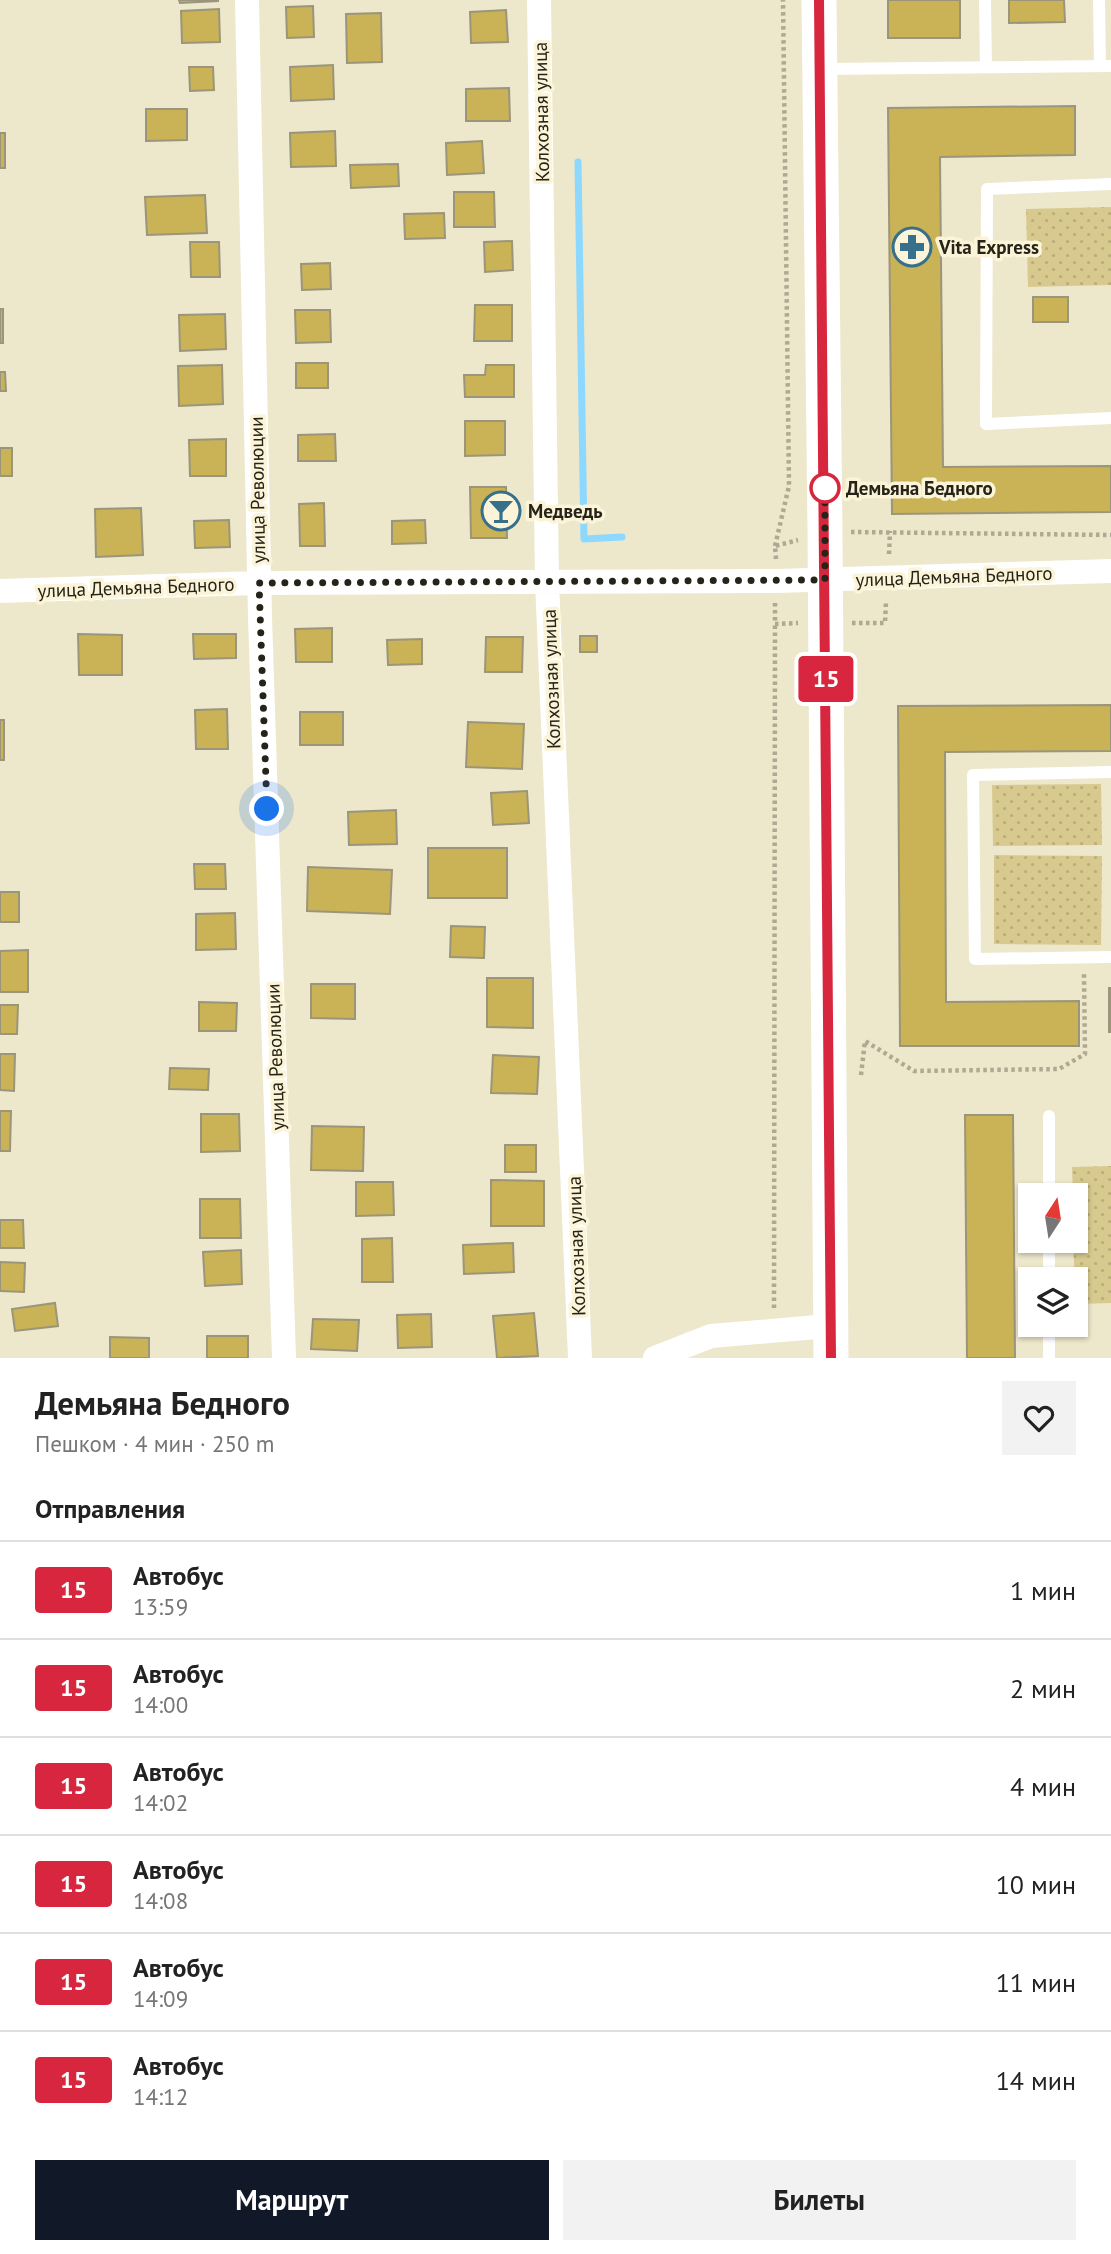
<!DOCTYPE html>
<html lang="ru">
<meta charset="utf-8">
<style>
:root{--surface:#fff;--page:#f2f2f2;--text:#222;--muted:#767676;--line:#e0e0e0;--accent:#111827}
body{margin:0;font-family:"PT Sans",sans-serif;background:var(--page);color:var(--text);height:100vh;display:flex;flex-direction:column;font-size:26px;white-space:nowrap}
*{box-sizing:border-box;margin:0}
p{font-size:23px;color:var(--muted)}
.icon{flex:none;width:38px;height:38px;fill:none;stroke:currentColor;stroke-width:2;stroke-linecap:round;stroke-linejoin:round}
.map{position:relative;height:1358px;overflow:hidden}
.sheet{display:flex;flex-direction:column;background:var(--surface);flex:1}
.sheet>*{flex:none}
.badge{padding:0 14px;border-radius:5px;font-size:24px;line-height:46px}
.needle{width:46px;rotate:12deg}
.fabs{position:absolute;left:1018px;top:1183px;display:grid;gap:14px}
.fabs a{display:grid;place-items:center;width:70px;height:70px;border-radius:0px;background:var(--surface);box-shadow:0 2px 5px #0004;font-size:35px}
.you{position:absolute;width:35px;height:35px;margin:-18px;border:5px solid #fff;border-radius:50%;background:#1a73e8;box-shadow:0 0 0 10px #1a73e833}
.map>.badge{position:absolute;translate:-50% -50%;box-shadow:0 0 0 4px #fff}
h2{padding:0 35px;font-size:26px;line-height:63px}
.round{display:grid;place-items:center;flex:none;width:74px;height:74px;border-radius:0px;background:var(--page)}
.head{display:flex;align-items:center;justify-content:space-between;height:119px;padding:0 35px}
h1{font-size:33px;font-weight:700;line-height:52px}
.button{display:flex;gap:14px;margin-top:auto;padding:14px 35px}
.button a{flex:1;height:80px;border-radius:0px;background:var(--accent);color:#fff;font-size:28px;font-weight:700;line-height:80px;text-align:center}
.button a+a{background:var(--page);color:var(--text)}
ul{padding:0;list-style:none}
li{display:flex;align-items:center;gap:21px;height:98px;padding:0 35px;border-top:2px solid var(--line)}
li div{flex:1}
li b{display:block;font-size:26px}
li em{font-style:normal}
li .badge{min-width:77px;font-weight:700;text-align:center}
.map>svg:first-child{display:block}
.green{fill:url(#green-dots)}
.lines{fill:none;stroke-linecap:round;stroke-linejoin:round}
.stream{stroke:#8cd8ff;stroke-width:7}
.building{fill:#c9b356;stroke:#9b957b;stroke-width:2}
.path{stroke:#aea993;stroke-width:4.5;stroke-dasharray:3.5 3.5;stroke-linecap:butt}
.lane{stroke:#fff;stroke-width:12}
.street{stroke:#fff;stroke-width:24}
.secondary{stroke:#fff;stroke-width:35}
.line-casing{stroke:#fff;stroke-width:16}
.line{stroke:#d7263d;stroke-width:10}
.walk{stroke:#262319;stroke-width:7;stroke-dasharray:0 12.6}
.stop-dot{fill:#fff;stroke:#d7263d;stroke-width:3.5}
.labels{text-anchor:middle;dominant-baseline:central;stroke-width:7;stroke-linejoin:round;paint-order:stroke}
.street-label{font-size:19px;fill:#262319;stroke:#fbf4d8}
.poi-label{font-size:19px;font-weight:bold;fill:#262319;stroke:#fbf4d8;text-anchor:start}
.stop-label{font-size:19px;font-weight:bold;fill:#262319;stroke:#fbf4d8;text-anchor:start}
</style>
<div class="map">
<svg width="1111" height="1358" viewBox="0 0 1111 1358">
<defs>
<pattern id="green-dots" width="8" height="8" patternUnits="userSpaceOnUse" patternTransform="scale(1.75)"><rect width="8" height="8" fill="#d8ca8e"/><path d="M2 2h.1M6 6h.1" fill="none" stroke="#b9ad7a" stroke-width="1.8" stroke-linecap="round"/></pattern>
</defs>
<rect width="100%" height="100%" fill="#ede7cb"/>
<!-- green -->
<path class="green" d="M 1111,207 L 1111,285 L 1028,287 L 1026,209 Z
M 1101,784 L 1102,845 L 993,846 L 992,785 Z
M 994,855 L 1102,856 L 1101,945 L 994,944 Z
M 1111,1166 L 1111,1303 L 1076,1304 L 1073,1241 L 1076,1241 L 1076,1195 L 1073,1195 L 1072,1167 Z"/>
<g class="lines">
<!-- stream -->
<path class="stream" d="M 578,162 L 584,539 L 622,537"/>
</g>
<!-- building -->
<path class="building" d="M 179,0 L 218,0 L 218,1 L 180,3 Z
M 888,0 L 960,0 L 960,38 L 888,38 Z
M 1009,0 L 1064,0 L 1065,22 L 1009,23 Z
M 313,6 L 314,37 L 287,38 L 286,7 Z
M 219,9 L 220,42 L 182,43 L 181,11 Z
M 506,10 L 508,42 L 471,43 L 470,12 Z
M 381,13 L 382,62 L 347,63 L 346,14 Z
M 333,65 L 334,99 L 291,101 L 290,67 Z
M 189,67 L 213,67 L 214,90 L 190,91 Z
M 509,88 L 510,121 L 466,121 L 466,89 Z
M 1075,106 L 1075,155 L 940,157 L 943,467 L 1111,466 L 1111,512 L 892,514 L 888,108 Z
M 146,109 L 187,109 L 187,140 L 146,141 Z
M 335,131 L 336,166 L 291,167 L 290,133 Z
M 0,133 L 5,133 L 5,168 L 0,168 Z
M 482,141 L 484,173 L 447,175 L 446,143 Z
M 398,164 L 399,186 L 351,188 L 350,165 Z
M 454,192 L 494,192 L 495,227 L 454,227 Z
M 205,195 L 207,233 L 147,235 L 145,197 Z
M 444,213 L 445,238 L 405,239 L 404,214 Z
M 512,241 L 513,270 L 485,272 L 484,242 Z
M 190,242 L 219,242 L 220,277 L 191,277 Z
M 330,263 L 331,289 L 302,290 L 301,264 Z
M 1033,297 L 1068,297 L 1068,322 L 1033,322 Z
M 475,305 L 512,305 L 512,341 L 474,341 Z
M 0,309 L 3,309 L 3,343 L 0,343 Z
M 295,310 L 330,310 L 331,342 L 296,343 Z
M 225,314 L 226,349 L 180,351 L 179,315 Z
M 296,363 L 328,363 L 328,388 L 296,388 Z
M 222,365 L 223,404 L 179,406 L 178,366 Z
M 486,365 L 514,365 L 514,397 L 465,397 L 464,375 L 485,375 Z
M 0,372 L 5,372 L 6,391 L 0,391 Z
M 465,421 L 505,421 L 505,455 L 465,456 Z
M 335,434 L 336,461 L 298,461 L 298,435 Z
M 226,439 L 226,476 L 190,476 L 189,440 Z
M 0,448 L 12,448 L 12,476 L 0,476 Z
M 470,487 L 506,487 L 507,538 L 471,538 Z
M 324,503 L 325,546 L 300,546 L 299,504 Z
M 141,508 L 143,555 L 96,557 L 95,509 Z
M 229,520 L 230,547 L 195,548 L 194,521 Z
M 425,520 L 426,543 L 392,544 L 392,521 Z
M 332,628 L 332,662 L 296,662 L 295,629 Z
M 78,634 L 122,635 L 122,675 L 79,675 Z
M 193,634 L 236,634 L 236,658 L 194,659 Z
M 580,636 L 597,636 L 597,652 L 580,652 Z
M 486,637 L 523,637 L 522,672 L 485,672 Z
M 422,639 L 422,664 L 388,665 L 387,640 Z
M 1111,705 L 1111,751 L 945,752 L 946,1002 L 1079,1001 L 1079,1046 L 900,1046 L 898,706 Z
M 227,709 L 228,749 L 196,749 L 195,710 Z
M 300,712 L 343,712 L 343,745 L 300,745 Z
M 0,720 L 4,720 L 4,760 L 0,760 Z
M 468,722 L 524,724 L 522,769 L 466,767 Z
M 527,791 L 529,823 L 493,825 L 491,793 Z
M 396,810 L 397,844 L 349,845 L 348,812 Z
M 428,848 L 507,848 L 507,898 L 428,898 Z
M 194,864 L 225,864 L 226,889 L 195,889 Z
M 308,867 L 392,870 L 390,914 L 307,911 Z
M 0,892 L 19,892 L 19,922 L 0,922 Z
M 235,913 L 236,949 L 196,950 L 196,914 Z
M 451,926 L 485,927 L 484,958 L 450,957 Z
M 28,950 L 28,992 L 0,992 L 0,951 Z
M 487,978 L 533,978 L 533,1028 L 487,1027 Z
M 311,984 L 355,984 L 355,1019 L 311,1018 Z
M 1109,988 L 1111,988 L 1111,1032 L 1109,1032 Z
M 199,1002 L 237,1003 L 236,1031 L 199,1031 Z
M 0,1005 L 18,1005 L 17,1034 L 0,1034 Z
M 0,1054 L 15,1054 L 14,1091 L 0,1090 Z
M 493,1055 L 539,1057 L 537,1094 L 491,1093 Z
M 170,1068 L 209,1069 L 208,1090 L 169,1089 Z
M 0,1111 L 11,1111 L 10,1151 L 0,1151 Z
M 201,1114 L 239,1114 L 240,1151 L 201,1152 Z
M 965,1115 L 1013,1115 L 1015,1358 L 967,1358 Z
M 312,1126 L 364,1127 L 363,1171 L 311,1170 Z
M 505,1145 L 536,1145 L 536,1172 L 505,1172 Z
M 491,1180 L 544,1181 L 544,1226 L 491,1226 Z
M 356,1182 L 393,1182 L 394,1215 L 356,1216 Z
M 200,1199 L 240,1199 L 241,1238 L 200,1238 Z
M 0,1220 L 23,1220 L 24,1248 L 0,1248 Z
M 392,1238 L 393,1282 L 362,1282 L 362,1239 Z
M 513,1243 L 514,1272 L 464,1274 L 463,1245 Z
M 241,1250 L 242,1284 L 205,1286 L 203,1252 Z
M 0,1262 L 25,1263 L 24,1292 L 0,1291 Z
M 55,1303 L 58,1326 L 15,1331 L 12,1309 Z
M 534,1313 L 538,1356 L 497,1358 L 493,1316 Z
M 431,1314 L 432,1347 L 398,1348 L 397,1315 Z
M 313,1319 L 359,1320 L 357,1351 L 311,1349 Z
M 207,1336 L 248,1336 L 248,1358 L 207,1358 Z
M 110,1337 L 149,1338 L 149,1358 L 110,1358 Z"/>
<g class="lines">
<!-- path -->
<path class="path" d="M 851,532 L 1111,535
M 775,546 L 789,486 L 783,0
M 889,554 L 890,531
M 776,559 L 775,546 L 798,540
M 775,603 L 775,624 L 798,623
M 852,623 L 885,623 L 886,601
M 861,1075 L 865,1041 L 914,1071 L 1059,1069 L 1085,1054 L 1084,974
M 774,1308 L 775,624"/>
<!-- lane -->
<path class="lane" d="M 985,0 L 986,67
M 1099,0 L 1100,66
M 823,69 L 1111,66
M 1111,184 L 987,189 L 986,424 L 1111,418
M 1111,772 L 973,775 L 975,959 L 1111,957
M 1049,1116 L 1049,1195
M 1049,1241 L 1049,1279
M 1049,1325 L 1049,1358"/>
<!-- street -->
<path class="street" d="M 247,0 L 260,617 L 284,1358
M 539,0 L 547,582 L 580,1358
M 0,591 L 259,583 L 776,581 L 1111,571
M 655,1358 L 711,1336 L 829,1326"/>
<!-- secondary -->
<path class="secondary" d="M 819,0 L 825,532 L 831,1358"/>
</g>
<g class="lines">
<defs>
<path id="line" d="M 819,0 L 831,1358"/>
</defs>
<!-- line casing -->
<use href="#line" class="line-casing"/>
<!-- line -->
<use href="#line" class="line"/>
<!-- walk -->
<path class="walk" d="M 267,809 L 259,583 L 825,580 L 825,478 L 825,488"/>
</g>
<!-- icons -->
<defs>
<symbol id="pharmacy-ring" viewBox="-11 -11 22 22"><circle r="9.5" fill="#fbf4d8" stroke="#386f8a" stroke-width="1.5"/><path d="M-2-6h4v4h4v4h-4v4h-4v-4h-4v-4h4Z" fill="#386f8a"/></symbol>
<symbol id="bar-ring" viewBox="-11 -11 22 22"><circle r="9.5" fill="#fbf4d8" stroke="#386f8a" stroke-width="1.5"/><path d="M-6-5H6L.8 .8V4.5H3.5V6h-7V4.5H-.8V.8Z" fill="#386f8a"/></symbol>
</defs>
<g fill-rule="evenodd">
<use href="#pharmacy-ring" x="890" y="225" width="44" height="44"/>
<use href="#bar-ring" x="479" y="489" width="44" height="44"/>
</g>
<!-- markers -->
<circle class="stop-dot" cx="825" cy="488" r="14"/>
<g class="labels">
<!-- street labels -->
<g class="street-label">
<text transform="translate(541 112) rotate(-91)">Колхозная улица</text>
<text transform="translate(257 490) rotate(-91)">улица Революции</text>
<text transform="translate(954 576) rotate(-2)">улица Демьяна Бедного</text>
<text transform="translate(136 587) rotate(-2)">улица Демьяна Бедного</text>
<text transform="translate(551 679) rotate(-92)">Колхозная улица</text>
<text transform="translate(275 1057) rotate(-92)">улица Революции</text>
<text transform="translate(576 1246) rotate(-92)">Колхозная улица</text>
</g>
<!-- poi labels -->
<g class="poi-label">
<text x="939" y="247">Vita Express</text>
<text x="528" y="511">Медведь</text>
</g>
<!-- stop labels -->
<g class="stop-label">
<text x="846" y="488">Демьяна Бедного</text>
</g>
</g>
</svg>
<div class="fabs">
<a><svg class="needle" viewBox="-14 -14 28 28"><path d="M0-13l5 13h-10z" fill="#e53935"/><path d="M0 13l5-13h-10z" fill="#767676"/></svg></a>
<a><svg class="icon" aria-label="layers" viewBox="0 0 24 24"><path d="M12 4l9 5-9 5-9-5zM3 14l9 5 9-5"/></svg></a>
</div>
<div class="you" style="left:267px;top:809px"></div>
<b class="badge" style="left:826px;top:679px;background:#d7263d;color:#fff">15</b>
</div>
<section class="sheet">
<div class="head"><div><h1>Демьяна Бедного</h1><p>Пешком · 4 мин · 250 m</p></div><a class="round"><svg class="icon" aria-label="heart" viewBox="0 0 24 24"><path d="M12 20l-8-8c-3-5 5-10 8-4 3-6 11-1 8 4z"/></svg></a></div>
<h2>Отправления</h2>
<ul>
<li><span class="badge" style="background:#d7263d;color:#fff">15</span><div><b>Автобус</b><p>13:59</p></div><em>1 мин</em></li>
<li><span class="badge" style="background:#d7263d;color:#fff">15</span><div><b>Автобус</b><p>14:00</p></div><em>2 мин</em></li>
<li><span class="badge" style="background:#d7263d;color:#fff">15</span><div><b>Автобус</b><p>14:02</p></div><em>4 мин</em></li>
<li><span class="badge" style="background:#d7263d;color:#fff">15</span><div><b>Автобус</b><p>14:08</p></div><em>10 мин</em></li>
<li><span class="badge" style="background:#d7263d;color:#fff">15</span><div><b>Автобус</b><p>14:09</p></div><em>11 мин</em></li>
<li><span class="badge" style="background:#d7263d;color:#fff">15</span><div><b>Автобус</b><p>14:12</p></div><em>14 мин</em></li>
</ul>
<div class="button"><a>Маршрут</a><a>Билеты</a></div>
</section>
